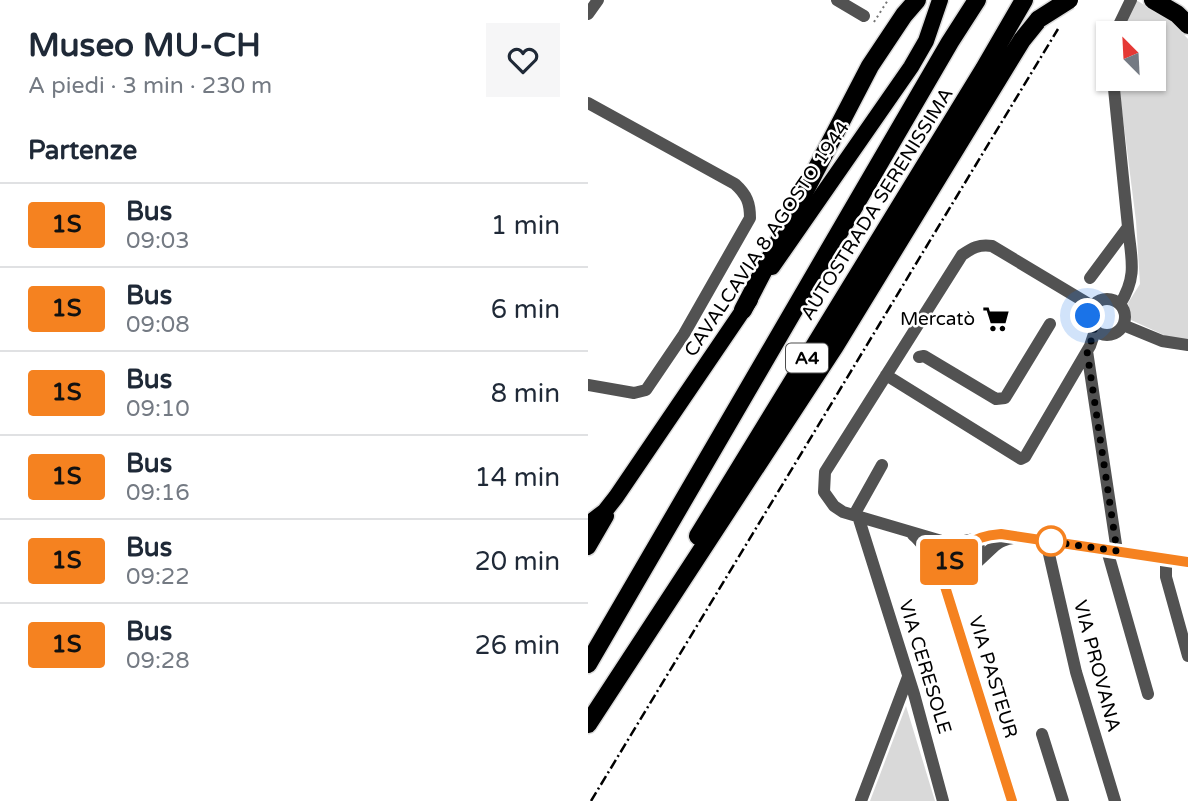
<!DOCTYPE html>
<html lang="it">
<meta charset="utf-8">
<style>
:root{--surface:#fff;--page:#f6f6f7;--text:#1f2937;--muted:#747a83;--line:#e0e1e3}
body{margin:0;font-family:"Varela Round",sans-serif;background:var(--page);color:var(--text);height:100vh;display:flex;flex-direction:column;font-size:26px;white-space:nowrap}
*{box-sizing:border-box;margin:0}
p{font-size:23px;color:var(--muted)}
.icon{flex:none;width:38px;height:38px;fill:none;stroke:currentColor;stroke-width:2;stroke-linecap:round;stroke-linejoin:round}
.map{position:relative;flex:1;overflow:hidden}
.details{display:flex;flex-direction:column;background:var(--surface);width:588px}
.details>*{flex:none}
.badge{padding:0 14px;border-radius:5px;font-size:24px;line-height:46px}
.needle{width:46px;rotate:336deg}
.tools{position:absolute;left:508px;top:21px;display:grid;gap:14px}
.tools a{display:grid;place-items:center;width:70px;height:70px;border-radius:0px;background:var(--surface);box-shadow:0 2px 5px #0004;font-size:35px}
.you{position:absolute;width:35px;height:35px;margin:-18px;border:5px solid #fff;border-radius:50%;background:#1a73e8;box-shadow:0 0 0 10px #1a73e833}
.map>.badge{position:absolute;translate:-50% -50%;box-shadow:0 0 0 4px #fff}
h2{padding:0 28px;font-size:26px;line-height:63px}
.round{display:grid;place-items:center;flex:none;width:74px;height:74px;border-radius:0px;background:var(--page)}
.headline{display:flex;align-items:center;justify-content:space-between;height:119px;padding:0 28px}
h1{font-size:33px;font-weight:800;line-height:52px}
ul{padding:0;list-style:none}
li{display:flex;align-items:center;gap:21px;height:84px;padding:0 28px;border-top:2px solid var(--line)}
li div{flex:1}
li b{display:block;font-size:26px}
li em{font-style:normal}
li .badge{min-width:77px;font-weight:700;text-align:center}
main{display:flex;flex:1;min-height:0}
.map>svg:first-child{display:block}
.green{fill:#d9d9d9}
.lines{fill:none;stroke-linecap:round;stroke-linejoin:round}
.major-casing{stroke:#dbdbdb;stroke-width:19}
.highway-casing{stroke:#dbdbdb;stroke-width:21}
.path{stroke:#747474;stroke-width:2;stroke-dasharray:2 3.5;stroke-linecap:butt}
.minor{stroke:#525252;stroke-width:12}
.major{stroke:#000;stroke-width:16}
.highway{stroke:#000;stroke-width:18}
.rail{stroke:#000;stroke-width:2.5;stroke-dasharray:10 3.5 2 3.5;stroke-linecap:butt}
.highway-bridge-casing{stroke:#dbdbdb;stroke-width:21;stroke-linecap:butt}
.highway-bridge{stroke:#000;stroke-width:18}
.line-casing{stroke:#fff;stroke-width:16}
.line{stroke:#f58220;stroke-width:10}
.walk{stroke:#000;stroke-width:7;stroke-dasharray:0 12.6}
.stop-dot{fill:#fff;stroke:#f58220;stroke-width:3.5}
.labels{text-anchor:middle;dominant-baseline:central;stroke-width:5;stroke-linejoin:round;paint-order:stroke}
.shield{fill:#fff;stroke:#4c4c4c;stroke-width:2}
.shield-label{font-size:18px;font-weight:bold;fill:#000}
.street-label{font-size:19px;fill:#000;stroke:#fff}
.poi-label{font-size:19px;fill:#000;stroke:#fff;text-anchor:end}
</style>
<main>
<section class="details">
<div class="headline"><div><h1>Museo MU-CH</h1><p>A piedi · 3 min · 230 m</p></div><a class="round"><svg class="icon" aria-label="heart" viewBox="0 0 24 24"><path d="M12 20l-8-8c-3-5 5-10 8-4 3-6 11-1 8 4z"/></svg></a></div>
<h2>Partenze</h2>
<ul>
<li><span class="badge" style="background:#f58220;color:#111">1S</span><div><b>Bus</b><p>09:03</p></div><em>1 min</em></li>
<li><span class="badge" style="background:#f58220;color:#111">1S</span><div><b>Bus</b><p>09:08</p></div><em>6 min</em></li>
<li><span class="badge" style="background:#f58220;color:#111">1S</span><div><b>Bus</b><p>09:10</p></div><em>8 min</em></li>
<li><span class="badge" style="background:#f58220;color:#111">1S</span><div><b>Bus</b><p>09:16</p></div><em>14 min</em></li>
<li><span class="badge" style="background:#f58220;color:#111">1S</span><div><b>Bus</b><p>09:22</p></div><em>20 min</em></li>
<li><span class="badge" style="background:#f58220;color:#111">1S</span><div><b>Bus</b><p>09:28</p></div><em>26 min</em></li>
</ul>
</section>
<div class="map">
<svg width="600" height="801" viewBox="0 0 600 801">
<rect width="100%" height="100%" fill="#fff"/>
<!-- green -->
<path class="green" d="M 548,0 L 582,20 L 600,39 L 600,340 L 578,336 L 543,320 L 540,303 L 552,284 L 548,221 L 530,79 L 565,79 L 565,33 L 531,33 Z
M 318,706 L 347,801 L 282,801 Z"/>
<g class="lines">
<defs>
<path id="major" d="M 184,267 L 323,67 L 338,41 L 352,0
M 0,524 L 17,511 L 28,497 L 162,300
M 0,547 L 18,516"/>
<path id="highway" d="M 565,0 L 589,14 L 600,25
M 155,310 L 282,66 L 316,15 L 329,0
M 110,536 L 396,69 L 436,0
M 0,664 L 362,42 L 389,0
M 0,724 L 247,346 L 434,40 L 451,19"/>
</defs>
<!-- major casing -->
<use href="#major" class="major-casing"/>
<!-- highway casing -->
<use href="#highway" class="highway-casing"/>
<!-- path -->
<path class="path" d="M 286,22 L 300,0"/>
<!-- minor -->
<path class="minor" d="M 249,0 L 276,16
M 0,14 L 10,0
M 527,33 L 543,0
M 0,103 L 147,184 C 159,195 162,203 162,218 L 96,334 L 58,390 L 46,393 L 0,385
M 502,278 L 540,227 L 525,79
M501 317a18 18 0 1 1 36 0a18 18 0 1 1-36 0Z
M 532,304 C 550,276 543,258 540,227
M 535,325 L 574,341 L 600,345
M 499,351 L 529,551
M 331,357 L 336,356 L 408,399 L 417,398 L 462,324
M 298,375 L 433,459 L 437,457 L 502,346 L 507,331
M 266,515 L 294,465
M 270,516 L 326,694 L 355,801
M 325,535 C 337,544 342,560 353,569 C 374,586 395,554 409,544 C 414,540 419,539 425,538
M 458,541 L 488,672 L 527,801
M 519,550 L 560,694
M 578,559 L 578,577 L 600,656
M 386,565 L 391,552 L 390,538 L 371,542 L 357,542 L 255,512 L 246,506 L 236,492 L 237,472 L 374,255 C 384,248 391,244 404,246 L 504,306
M 454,734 L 475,801
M 273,801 L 320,677
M 424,801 L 355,580 C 362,551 384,536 413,534 L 600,562"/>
<!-- major -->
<use href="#major" class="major"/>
<!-- highway -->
<use href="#highway" class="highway"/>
<!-- rail -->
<path class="rail" d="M 3,801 L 470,29"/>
<defs>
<path id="highway-bridge" d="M 451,19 L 481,0"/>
</defs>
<!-- highway-bridge casing -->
<use href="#highway-bridge" class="highway-bridge-casing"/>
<!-- highway-bridge -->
<use href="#highway-bridge" class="highway-bridge"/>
</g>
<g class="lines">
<defs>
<path id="line" d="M 424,801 L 355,580 C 361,551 383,536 413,534 L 600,562"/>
</defs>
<!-- line casing -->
<use href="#line" class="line-casing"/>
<!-- line -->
<use href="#line" class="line"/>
<!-- walk -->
<path class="walk" d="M 463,541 L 458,541 L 529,551 L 499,351 L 507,331 L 500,316"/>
</g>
<!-- icons -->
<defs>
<symbol id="supermarket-bare" viewBox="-9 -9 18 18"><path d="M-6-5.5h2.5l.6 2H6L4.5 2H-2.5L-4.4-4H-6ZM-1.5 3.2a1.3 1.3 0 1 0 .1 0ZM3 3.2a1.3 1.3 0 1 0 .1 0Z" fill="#000" stroke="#fff" stroke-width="2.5" paint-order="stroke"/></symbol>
</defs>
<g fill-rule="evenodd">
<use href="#supermarket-bare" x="389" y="300" width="38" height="38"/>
</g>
<!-- markers -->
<circle class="stop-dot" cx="463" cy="541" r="14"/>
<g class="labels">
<!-- shield labels -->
<rect class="shield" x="198" y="343.5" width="42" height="29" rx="5"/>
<g class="shield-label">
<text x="219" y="358">A4</text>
</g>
<!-- street labels -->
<g class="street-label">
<text transform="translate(289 204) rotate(-58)">AUTOSTRADA SERENISSIMA</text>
<text transform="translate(179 239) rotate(-56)">CAVALCAVIA 8 AGOSTO 1944</text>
<text transform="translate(509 666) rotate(75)">VIA PROVANA</text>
<text transform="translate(337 667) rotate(73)">VIA CERESOLE</text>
<text transform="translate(405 677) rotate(73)">VIA PASTEUR</text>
</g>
<!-- poi labels -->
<g class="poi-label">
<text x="387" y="319">Mercatò</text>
</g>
</g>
</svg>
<div class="tools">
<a><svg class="needle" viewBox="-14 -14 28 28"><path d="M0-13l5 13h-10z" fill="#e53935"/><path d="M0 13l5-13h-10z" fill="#747a83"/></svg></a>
</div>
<div class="you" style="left:500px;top:316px"></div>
<b class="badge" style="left:361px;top:562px;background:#f58220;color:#111">1S</b>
</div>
</main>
